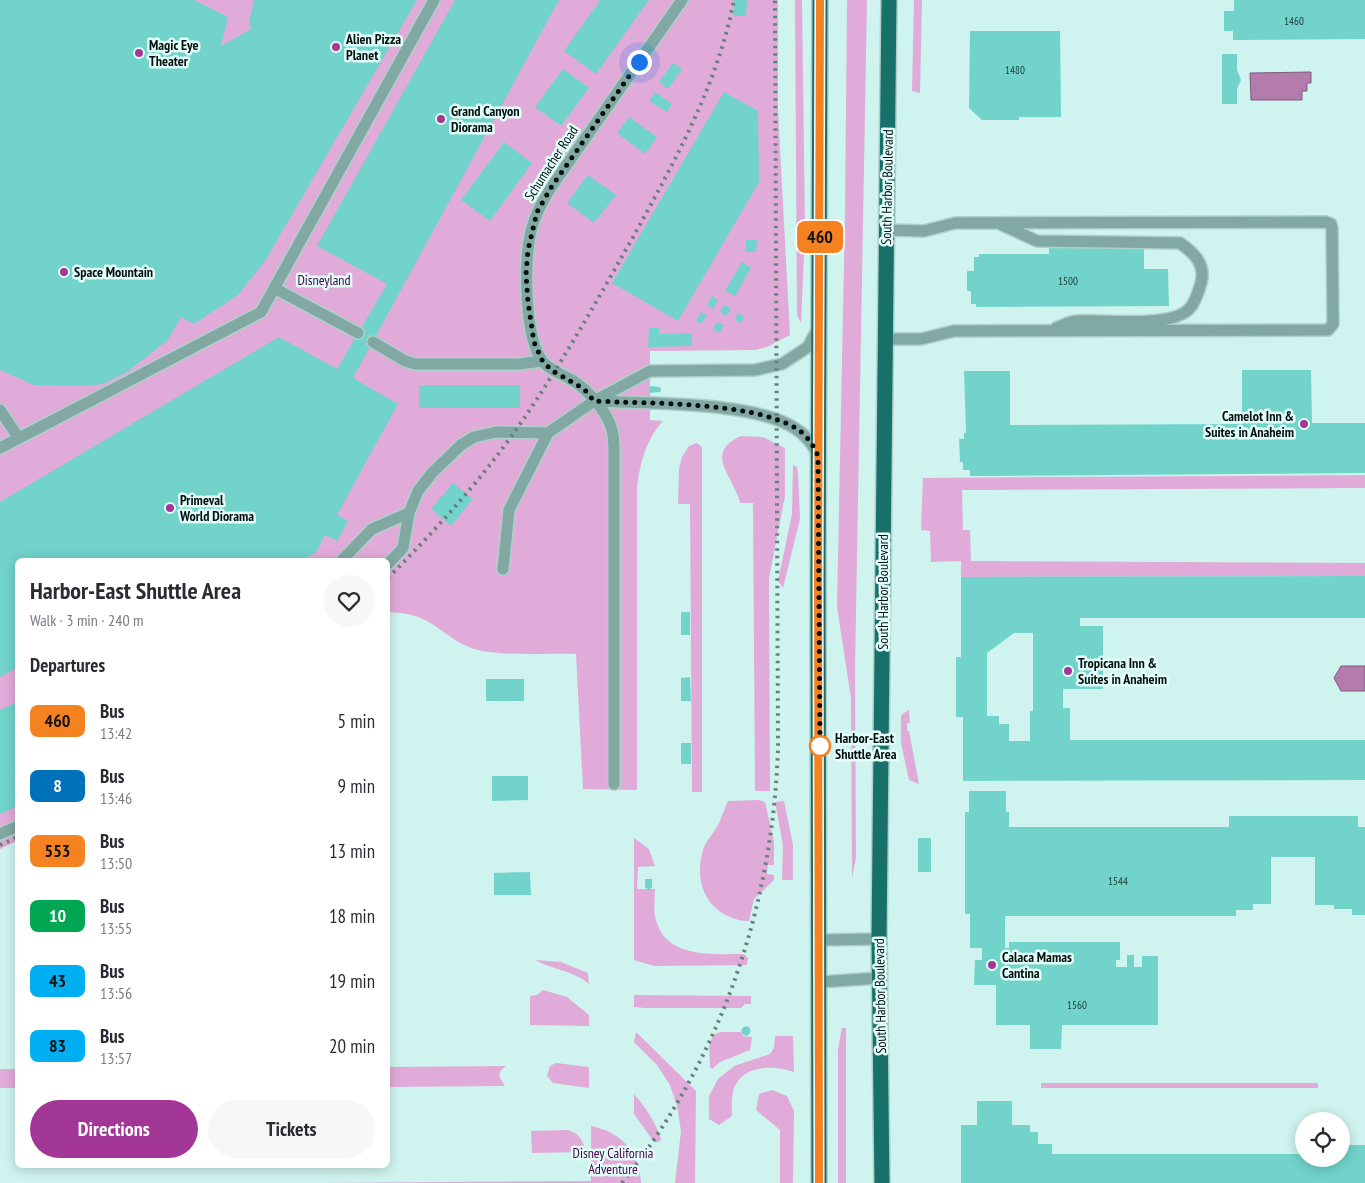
<!DOCTYPE html>
<meta charset="utf-8">
<style>
:root{--surface:#fff;--page:#f7f7f7;--text:#2b2b33;--muted:#7c7c81;--accent:#a23798}
body{margin:0;font-family:"PT Sans Narrow",sans-serif;background:var(--page);color:var(--text);height:100vh;display:flex;flex-direction:column;font-size:19px;white-space:nowrap}
*{box-sizing:border-box;margin:0}
p{font-size:16px;color:var(--muted)}
.icon{flex:none;width:28px;height:28px;fill:none;stroke:currentColor;stroke-width:2;stroke-linecap:round;stroke-linejoin:round}
.map{position:relative;flex:1;overflow:hidden}
.drawer{position:absolute;left:15px;top:558px;width:375px;height:610px;display:flex;flex-direction:column;background:var(--surface);border-radius:8px;box-shadow:0 2px 12px #0003}
.drawer>*{flex:none}
.badge{padding:0 10px;border-radius:8px;font-size:18px;line-height:32px}
.fabs{position:absolute;left:1295px;top:1112px;display:grid;gap:10px}
.fabs a{display:grid;place-items:center;width:55px;height:55px;border-radius:50%;background:var(--surface);box-shadow:0 2px 12px #0003;font-size:25px}
.you{position:absolute;width:25px;height:25px;margin:-12px;border:4px solid #fff;border-radius:50%;background:#1a73e8;box-shadow:0 0 0 8px #1a73e833}
.map>.badge{position:absolute;translate:-50% -50%;box-shadow:0 0 0 2px #fff}
h2{padding:0 15px;font-size:19px;line-height:45px}
.round{display:grid;place-items:center;flex:none;width:52px;height:52px;border-radius:26px;background:var(--page)}
.summary{display:flex;align-items:center;justify-content:space-between;height:85px;padding:0 15px}
h1{font-size:24px;font-weight:700;line-height:38px}
.cta{display:flex;gap:10px;margin-top:auto;padding:10px 15px}
.cta a{flex:1;height:58px;border-radius:30px;background:var(--accent);color:#fff;font-size:20px;font-weight:700;line-height:58px;text-align:center}
.cta a+a{background:var(--page);color:var(--text)}
ul{padding:0;list-style:none}
li{display:flex;align-items:center;gap:15px;height:65px;padding:0 15px}
li div{flex:1}
li b{display:block;font-size:19px}
li em{font-style:normal}
li .badge{min-width:55px;font-weight:700;text-align:center}
.map>svg:first-child{display:block}
.green{fill:#e1abd9}
.water{fill:#b37cac;stroke:#7e5b7d}
.building{fill:#71d3ca;fill-rule:evenodd}
.lines{fill:none;stroke-linecap:round;stroke-linejoin:round}
.service-casing{stroke:#afcfca;stroke-width:14}
.primary-casing{stroke:#afcfca;stroke-width:18}
.service{stroke:#82a8a4;stroke-width:11}
.primary{stroke:#17706a;stroke-width:15}
.rail{stroke:#69807d;stroke-width:4;stroke-dasharray:2.5 5;stroke-linecap:butt}
.line-casing{stroke:#fff;stroke-width:11}
.line{stroke:#f58220;stroke-width:8}
.walk{stroke:#040f0e;stroke-width:5;stroke-dasharray:0 9}
.poi-dot{fill:#a23798;stroke:#e2fefb;stroke-width:2}
.stop-dot{fill:#fff;stroke:#f58220;stroke-width:2.5}
.labels{text-anchor:middle;dominant-baseline:central;stroke-width:5;stroke-linejoin:round;paint-order:stroke}
.number-label{font-size:11px;fill:#1f403d}
.poi-label{font-size:14px;font-weight:bold;fill:#040f0e;stroke:#e2fefb;text-anchor:start}
.street-label{font-size:14px;fill:#040f0e;stroke:#e2fefb}
.park-label{font-size:14px;fill:#490244;stroke:#e2fefb}
.stop-label{font-size:14px;font-weight:bold;fill:#040f0e;stroke:#e2fefb;text-anchor:start}
</style>
<div class="map">
<svg width="1365" height="1183" viewBox="0 0 1365 1183">
<rect width="100%" height="100%" fill="#cff3ee"/>
<!-- green -->
<path class="green" d="M 0,0 L 778,0 L 778,111 L 790,335 L 767,347 L 755,350 L 650,351 L 650,420 L 663,421 C 646,440 640,463 637,488 L 637,790 L 583,789 L 576,654 C 548,653 496,657 471,648 C 436,633 433,613 388,612 L 388,560 L 18,560 L 17,841 L 0,849 Z
M 795,0 L 802,0 L 805,231 L 801,323 L 797,315 Z
M 847,0 L 867,0 L 855,668 L 856,858 L 852,878 L 851,698 L 837,607 L 845,215 Z
M 914,0 L 922,0 L 920,93 L 912,91 Z
M 741,436 L 763,437 L 785,448 L 785,496 L 769,578 L 770,791 L 755,791 L 753,503 L 740,503 C 735,478 702,453 741,436 Z
M 697,443 L 702,447 L 702,792 L 692,792 L 690,504 L 678,504 L 679,469 L 682,457 L 689,446 Z
M 793,465 L 797,467 L 798,473 L 800,519 L 783,588 L 778,581 L 792,514 Z
M 1365,475 L 1365,488 L 962,490 L 963,530 L 970,530 L 971,561 L 1365,563 L 1365,576 L 961,577 L 961,561 L 931,562 L 930,531 L 921,530 L 923,478 Z
M 909,710 L 910,723 L 907,723 L 907,731 L 909,731 L 919,784 L 909,780 L 901,743 L 901,715 Z
M 759,800 L 765,802 L 774,842 L 774,865 L 768,865 L 767,874 L 774,875 L 774,880 L 754,899 L 749,921 L 744,921 C 708,915 693,884 703,850 C 706,840 715,832 719,823 C 722,816 725,808 728,801 Z
M 784,801 L 793,845 L 793,880 L 782,880 L 783,845 L 775,802 Z
M 634,838 L 649,849 L 655,866 L 638,867 L 637,889 L 655,889 C 655,899 653,911 656,920 C 666,959 713,954 744,954 L 748,958 L 747,965 L 654,966 L 634,960 Z
M 535,960 L 561,962 L 588,973 L 589,984 C 570,969 553,970 535,960 Z
M 543,990 L 567,997 L 589,1015 L 589,1026 L 530,1025 L 530,996 L 537,995 Z
M 634,995 L 751,996 L 751,1004 L 745,1004 L 741,1008 L 645,1008 L 634,1007 Z
M 842,1028 L 846,1028 L 846,1183 L 838,1183 L 838,1049 Z
M 636,1032 L 696,1091 L 695,1183 L 675,1183 L 681,1131 L 677,1106 L 670,1085 L 657,1065 L 634,1042 Z
M 721,1032 L 741,1032 L 743,1036 L 752,1037 L 750,1050 L 720,1062 L 712,1069 L 710,1067 C 710,1054 705,1035 721,1032 Z
M 775,1036 L 793,1036 L 794,1072 C 774,1065 744,1064 734,1088 C 731,1097 732,1107 732,1116 L 719,1125 L 709,1119 L 709,1096 L 718,1079 L 734,1066 L 770,1054 L 774,1048 Z
M 556,1063 L 589,1067 L 589,1088 L 553,1083 L 547,1076 L 550,1066 Z
M 506,1066 L 501,1070 L 499,1076 L 505,1086 L 388,1087 L 388,1067 Z
M 0,1069 L 17,1069 L 17,1088 L 0,1088 Z
M 1041,1083 L 1318,1083 L 1318,1088 L 1041,1088 Z
M 772,1090 L 787,1096 L 794,1111 L 793,1183 L 780,1183 L 780,1130 L 756,1110 L 759,1094 Z
M 634,1094 C 646,1108 655,1121 661,1139 L 659,1142 L 654,1142 L 634,1114 Z
M 591,1126 C 621,1132 640,1152 641,1183 L 317,1183 L 591,1181 Z
M 568,1130 C 580,1134 584,1141 585,1152 L 532,1153 L 531,1131 Z"/>
<!-- water -->
<path class="water" d="M 1311,72 L 1311,83 L 1307,83 L 1307,91 L 1302,91 L 1302,100 L 1251,100 L 1250,73 Z
M 1341,666 L 1365,666 L 1365,691 L 1341,691 L 1334,678 Z"/>
<!-- building -->
<path class="building" d="M 0,0 L 194,0 L 228,17 L 221,46 L 251,29 L 249,23 L 254,0 L 417,0 L 265,261 L 238,295 L 194,324 L 181,317 L 168,340 L 127,372 L 103,384 L 85,386 L 34,385 L 0,370 Z
M 455,0 L 559,0 L 353,378 L 398,404 L 337,515 L 348,521 L 337,541 L 325,535 L 316,552 L 303,560 L 18,560 L 18,667 L 0,677 L 0,502 L 279,337 L 337,369 L 387,284 L 317,246 Z
M 600,0 L 649,0 L 596,74 L 564,51 Z
M 734,0 L 747,0 L 746,16 L 734,16 Z
M 1234,0 L 1365,0 L 1365,39 L 1233,40 L 1233,31 L 1224,31 L 1224,11 L 1234,11 Z
M 970,31 L 1060,31 L 1061,117 L 1019,117 L 1019,120 L 982,120 L 969,108 Z
M 1222,54 L 1237,54 L 1237,70 L 1241,80 L 1237,89 L 1237,104 L 1222,104 Z
M 673,63 L 682,69 L 668,89 L 659,82 Z
M 563,69 L 589,88 L 561,126 L 535,107 Z
M 655,92 L 672,104 L 667,112 L 649,101 Z
M 724,92 L 758,111 L 759,182 L 678,321 L 612,283 Z
M 629,117 L 657,137 L 645,154 L 617,133 Z
M 504,142 L 532,163 L 490,221 L 461,200 Z
M 588,175 L 616,195 L 594,223 L 567,203 Z
M 746,240 L 757,240 L 756,252 L 745,252 Z
M 1049,246 L 1144,246 L 1144,269 L 1168,269 L 1169,306 L 976,307 L 976,304 L 971,304 L 971,291 L 967,291 L 967,271 L 974,271 L 974,257 L 979,257 L 979,254 L 1049,254 Z
M 742,262 L 751,268 L 735,296 L 725,291 Z
M 712,296 L 718,300 L 713,309 L 707,305 Z
M 724,305 L 731,309 L 726,316 L 720,312 Z
M 701,312 L 707,315 L 701,324 L 696,321 Z
M 738,313 L 744,316 L 741,323 L 735,320 Z
M 717,322 L 724,325 L 720,333 L 713,330 Z
M 659,327 L 659,334 L 692,333 L 692,346 L 648,347 L 649,328 Z
M 1242,370 L 1311,370 L 1312,423 L 1365,423 L 1365,473 L 970,476 L 970,470 L 963,470 L 963,462 L 960,462 L 959,439 L 964,439 L 964,433 L 966,433 L 964,371 L 1010,371 L 1010,425 L 1242,424 Z
M 419,385 L 520,385 L 520,408 L 419,408 Z
M 650,386 L 660,387 L 661,390 L 660,392 L 650,393 Z
M 453,483 L 473,499 L 451,526 L 431,509 Z
M 1365,576 L 1365,618 L 1080,618 L 1080,626 L 1103,626 L 1103,689 L 1063,689 L 1063,708 L 1070,708 L 1070,740 L 1365,740 L 1365,780 L 963,781 L 963,717 L 956,717 L 956,657 L 961,657 L 961,577 ZM 1014,633 L 1033,633 L 1033,711 L 1030,711 L 1030,741 L 1009,741 L 1009,724 L 999,724 L 999,716 L 987,716 L 987,653 Z
M 681,612 L 690,612 L 690,635 L 681,635 Z
M 690,677 L 691,701 L 681,701 L 681,678 Z
M 486,679 L 524,679 L 524,701 L 486,701 Z
M 18,702 L 18,806 L 0,814 L 0,710 Z
M 681,743 L 691,743 L 691,764 L 681,764 Z
M 492,776 L 528,776 L 528,800 L 492,801 Z
M 969,791 L 1006,791 L 1006,812 L 1009,812 L 1009,827 L 1229,827 L 1229,816 L 1358,816 L 1358,827 L 1365,827 L 1365,915 L 1352,915 L 1352,909 L 1334,909 L 1334,905 L 1315,905 L 1315,857 L 1271,857 L 1271,904 L 1253,904 L 1253,910 L 1236,910 L 1236,916 L 1005,916 L 1005,948 L 1009,948 L 1009,942 L 1120,942 L 1120,960 L 1116,960 L 1116,967 L 1127,967 L 1127,955 L 1134,955 L 1134,967 L 1142,967 L 1142,956 L 1158,956 L 1158,1025 L 1062,1025 L 1061,1049 L 1030,1049 L 1030,1025 L 996,1025 L 996,985 L 974,985 L 975,960 L 982,960 L 982,948 L 970,948 L 970,914 L 965,914 L 965,812 L 969,812 Z
M 918,838 L 931,838 L 931,872 L 918,872 Z
M 530,872 L 531,895 L 494,895 L 494,873 Z
M 645,879 L 652,879 L 652,887 L 649,890 L 645,887 Z
M741.5 1031a4.5 4.5 0 1 1 9 0a4.5 4.5 0 1 1-9 0Z
M 977,1101 L 1012,1101 L 1012,1125 L 1030,1125 L 1030,1132 L 1038,1132 L 1038,1144 L 1052,1144 L 1052,1154 L 1304,1154 L 1304,1159 L 1341,1159 L 1341,1145 L 1365,1145 L 1365,1183 L 961,1183 L 961,1125 L 977,1125 Z"/>
<g class="lines">
<defs>
<path id="service" d="M 1000,224 L 1037,241 L 1180,243 C 1194,253 1206,264 1201,283 C 1199,290 1195,302 1190,308 C 1172,329 1104,319 1077,321 C 1070,321 1062,326 1056,328
M 274,288 L 358,333
M 885,339 L 921,339 L 954,331 L 1328,330 L 1333,324 L 1332,228 L 1331,224 L 1326,222 L 955,223 L 924,231 L 887,230
M 373,342 L 405,361 L 415,364 L 519,364 L 542,361
M 596,401 C 647,404 755,401 796,429 C 807,436 813,444 818,455
M 0,410 L 18,437
M 0,448 L 261,312 L 434,0
M 342,560 L 372,529 L 409,513
M 388,564 L 403,548 L 409,513 L 418,491 L 432,473 L 461,445 L 474,437 L 496,432 L 548,433 L 594,401 L 650,371 L 755,370 L 782,364 L 808,347 L 818,328
M 503,569 L 509,510 L 548,433
M 614,784 L 614,453 C 614,445 614,437 612,430 C 607,411 588,390 572,380 C 562,374 551,371 543,362 C 524,338 524,260 531,231 C 535,214 543,200 552,186 L 682,0
M 0,834 L 18,826
M 819,940 L 879,939
M 819,982 L 880,978"/>
<path id="primary" d="M 819,1183 L 818,580 L 820,0
M 882,1183 L 879,939 L 889,0"/>
</defs>
<!-- service casing -->
<use href="#service" class="service-casing"/>
<!-- primary casing -->
<use href="#primary" class="primary-casing"/>
<!-- service -->
<use href="#service" class="service"/>
<!-- primary -->
<use href="#primary" class="primary"/>
<!-- rail -->
<path class="rail" d="M 388,578 C 423,543 458,505 489,466 C 544,396 588,316 632,239 C 674,162 717,87 734,0
M 0,845 L 18,837
M 622,1183 C 721,1059 773,906 778,748 L 775,0"/>
</g>
<g class="lines">
<defs>
<path id="line" d="M 819,1183 L 818,580 L 820,0"/>
</defs>
<!-- line casing -->
<use href="#line" class="line-casing"/>
<!-- line -->
<use href="#line" class="line"/>
<!-- walk -->
<path class="walk" d="M 639,62 L 552,186 L 537,212 L 528,250 L 526,274 L 528,302 L 534,342 L 542,360 L 551,370 L 584,389 L 594,401 C 650,404 746,401 794,427 C 806,434 813,444 818,456 L 820,746"/>
</g>
<!-- markers -->
<g class="poi-dot">
<circle cx="336" cy="47" r="5"/>
<circle cx="139" cy="53" r="5"/>
<circle cx="441" cy="119" r="5"/>
<circle cx="64" cy="272" r="5"/>
<circle cx="1304" cy="424" r="5"/>
<circle cx="170" cy="508" r="5"/>
<circle cx="1068" cy="671" r="5"/>
<circle cx="992" cy="965" r="5"/>
</g>
<circle class="stop-dot" cx="820" cy="746" r="10"/>
<g class="labels">
<!-- number labels -->
<g class="number-label">
<text x="1294" y="21">1460</text>
<text x="1015" y="70">1480</text>
<text x="1068" y="281">1500</text>
<text x="1118" y="881">1544</text>
<text x="1077" y="1005">1560</text>
</g>
<!-- poi labels -->
<g class="poi-label">
<text x="346" y="39">Alien Pizza<tspan x="346" dy="16">Planet</tspan></text>
<text x="149" y="45">Magic Eye<tspan x="149" dy="16">Theater</tspan></text>
<text x="451" y="111">Grand Canyon<tspan x="451" dy="16">Diorama</tspan></text>
<text x="74" y="272">Space Mountain</text>
<text x="1294" y="416" text-anchor="end">Camelot Inn &amp;<tspan x="1294" dy="16">Suites in Anaheim</tspan></text>
<text x="180" y="500">Primeval<tspan x="180" dy="16">World Diorama</tspan></text>
<text x="1078" y="663">Tropicana Inn &amp;<tspan x="1078" dy="16">Suites in Anaheim</tspan></text>
<text x="1002" y="957">Calaca Mamas<tspan x="1002" dy="16">Cantina</tspan></text>
</g>
<!-- street labels -->
<g class="street-label">
<text transform="translate(551 163) rotate(-57)">Schumacher Road</text>
<text transform="translate(887 187) rotate(-89)">South Harbor Boulevard</text>
<text transform="translate(883 592) rotate(-90)">South Harbor Boulevard</text>
<text transform="translate(880 996) rotate(-91)">South Harbor Boulevard</text>
</g>
<!-- park labels -->
<g class="park-label">
<text x="324" y="280">Disneyland</text>
<text x="613" y="1153">Disney California<tspan x="613" dy="16">Adventure</tspan></text>
</g>
<!-- stop labels -->
<g class="stop-label">
<text x="835" y="738">Harbor-East<tspan x="835" dy="16">Shuttle Area</tspan></text>
</g>
</g>
</svg>
<div class="fabs">
<a><svg class="icon" aria-label="locate" viewBox="0 0 24 24"><circle cx="12" cy="12" r="6"/><path d="M12 2v4M12 18v4M2 12h4M18 12h4"/></svg></a>
</div>
<div class="you" style="left:639px;top:62px"></div>
<b class="badge" style="left:820px;top:237px;background:#f58220;color:#111">460</b>
<section class="drawer">
<div class="summary"><div><h1>Harbor-East Shuttle Area</h1><p>Walk · 3 min · 240 m</p></div><a class="round"><svg class="icon" aria-label="heart" viewBox="0 0 24 24"><path d="M12 20l-8-8c-3-5 5-10 8-4 3-6 11-1 8 4z"/></svg></a></div>
<h2>Departures</h2>
<ul>
<li><span class="badge" style="background:#f58220;color:#111">460</span><div><b>Bus</b><p>13:42</p></div><em>5 min</em></li>
<li><span class="badge" style="background:#0072bc;color:#fff">8</span><div><b>Bus</b><p>13:46</p></div><em>9 min</em></li>
<li><span class="badge" style="background:#f48221;color:#111">553</span><div><b>Bus</b><p>13:50</p></div><em>13 min</em></li>
<li><span class="badge" style="background:#00a651;color:#fff">10</span><div><b>Bus</b><p>13:55</p></div><em>18 min</em></li>
<li><span class="badge" style="background:#00aff2;color:#111">43</span><div><b>Bus</b><p>13:56</p></div><em>19 min</em></li>
<li><span class="badge" style="background:#00aff2;color:#111">83</span><div><b>Bus</b><p>13:57</p></div><em>20 min</em></li>
</ul>
<div class="cta"><a>Directions</a><a>Tickets</a></div>
</section>
</div>
